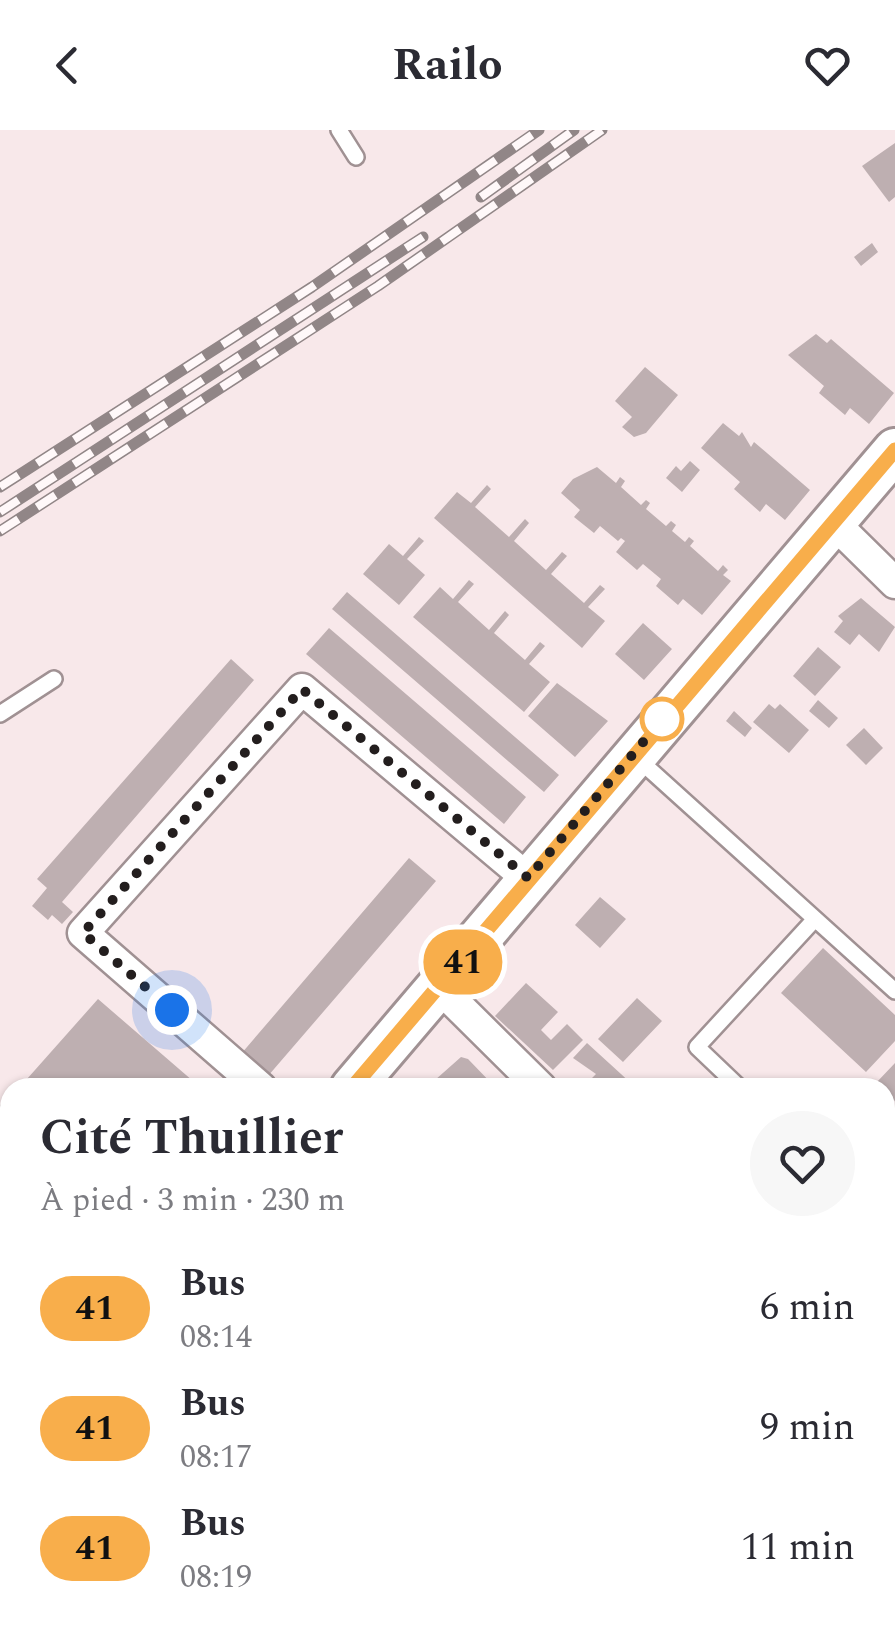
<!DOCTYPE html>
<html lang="fr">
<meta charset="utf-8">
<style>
:root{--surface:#fff;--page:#f7f7f7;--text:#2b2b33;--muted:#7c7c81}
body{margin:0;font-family:Spectral,serif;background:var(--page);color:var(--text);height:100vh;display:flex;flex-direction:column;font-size:38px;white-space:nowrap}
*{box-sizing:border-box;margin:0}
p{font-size:32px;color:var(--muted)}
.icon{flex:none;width:55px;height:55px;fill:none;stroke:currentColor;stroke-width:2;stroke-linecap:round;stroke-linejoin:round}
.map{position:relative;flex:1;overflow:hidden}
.drawer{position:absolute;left:0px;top:948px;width:895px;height:552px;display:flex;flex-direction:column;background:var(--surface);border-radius:30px 30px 0 0;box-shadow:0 2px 8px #0004}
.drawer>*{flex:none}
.badge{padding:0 20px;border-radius:32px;font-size:35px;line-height:65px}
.you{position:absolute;width:50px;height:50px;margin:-25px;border:8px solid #fff;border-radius:50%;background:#1a73e8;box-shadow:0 0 0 15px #1a73e833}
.map>.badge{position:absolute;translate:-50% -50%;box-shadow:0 0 0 5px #fff}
.round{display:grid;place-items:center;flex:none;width:105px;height:105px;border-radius:52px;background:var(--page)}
.overview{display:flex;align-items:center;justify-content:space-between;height:170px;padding:0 40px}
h1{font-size:48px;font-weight:700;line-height:75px}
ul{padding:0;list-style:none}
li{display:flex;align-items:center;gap:30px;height:120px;padding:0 40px}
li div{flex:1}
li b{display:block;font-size:38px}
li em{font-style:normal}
li .badge{min-width:110px;font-weight:700;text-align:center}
header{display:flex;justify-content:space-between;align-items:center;height:130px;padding:0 40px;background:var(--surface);font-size:45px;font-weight:700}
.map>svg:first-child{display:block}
.building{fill:#beafb1}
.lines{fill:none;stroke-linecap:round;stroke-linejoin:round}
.lane-casing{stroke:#a09193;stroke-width:20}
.street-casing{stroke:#a09193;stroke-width:35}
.secondary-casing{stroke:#a09193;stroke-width:48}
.lane{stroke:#fff;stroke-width:15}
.street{stroke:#fff;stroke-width:30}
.secondary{stroke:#fff;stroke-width:42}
.rail-casing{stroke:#918687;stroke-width:11}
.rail{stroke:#fff8f9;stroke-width:8;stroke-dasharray:22;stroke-linecap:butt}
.line-casing{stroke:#fff;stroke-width:22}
.line{stroke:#f8ae4b;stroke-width:15}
.walk{stroke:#231e1e;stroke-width:10;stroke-dasharray:0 18}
.stop-dot{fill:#fff;stroke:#f8ae4b;stroke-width:5}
</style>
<header><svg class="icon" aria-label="back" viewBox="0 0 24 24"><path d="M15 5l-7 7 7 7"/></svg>Railo<svg class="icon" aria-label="heart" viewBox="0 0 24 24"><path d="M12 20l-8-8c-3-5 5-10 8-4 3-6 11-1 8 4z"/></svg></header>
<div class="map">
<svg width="895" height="1499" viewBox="0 0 895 1499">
<rect width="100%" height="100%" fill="#f8e8ea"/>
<!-- building -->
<path class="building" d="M 895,13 L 895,67 L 889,72 L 862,36 Z
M 872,113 L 878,122 L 861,136 L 854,127 Z
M 816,204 L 827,213 L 831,209 L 894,263 L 869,294 L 850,278 L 845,285 L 819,263 L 824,256 L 788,225 Z
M 645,237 L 678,265 L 646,303 L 634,307 L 622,297 L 632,287 L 615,271 Z
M 723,293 L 739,306 L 742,302 L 751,317 L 754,312 L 810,360 L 785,390 L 766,374 L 760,382 L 734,359 L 740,352 L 701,318 Z
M 690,331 L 700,340 L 682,362 L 666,348 L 676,336 L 681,341 Z
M 597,337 L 616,353 L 620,347 L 625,351 L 621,357 L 641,375 L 646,370 L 650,373 L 646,379 L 666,396 L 671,391 L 676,395 L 672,401 L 685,412 L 689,407 L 694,411 L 690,416 L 718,441 L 723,435 L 728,440 L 723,445 L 731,451 L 702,485 L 683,469 L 678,475 L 656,456 L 661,449 L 643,434 L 637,440 L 616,422 L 625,411 L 621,408 L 618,411 L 600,396 L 594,403 L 574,387 L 580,380 L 561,363 L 573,349 Z
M 487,355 L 491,359 L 475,377 L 509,407 L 525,389 L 529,393 L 514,411 L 546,440 L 562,422 L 567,426 L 551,444 L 584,473 L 600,455 L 605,459 L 588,477 L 605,491 L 582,518 L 434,388 L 457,362 L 471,373 Z
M 419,407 L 424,411 L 407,429 L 425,445 L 399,475 L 363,444 L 389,414 L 403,426 Z
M 469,450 L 474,454 L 458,472 L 489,500 L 505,481 L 509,485 L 494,503 L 525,530 L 540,512 L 545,516 L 529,534 L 550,552 L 524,582 L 413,487 L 440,457 L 453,469 Z
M 347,462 L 559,645 L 544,662 L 332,479 Z
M 861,468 L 895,497 L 879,522 L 859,504 L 850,515 L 834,502 L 843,491 L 838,486 Z
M 643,493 L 672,519 L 644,550 L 615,524 Z
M 329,498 L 526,667 L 504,694 L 306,524 Z
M 818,517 L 841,537 L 815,566 L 793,546 Z
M 231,529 L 254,550 L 62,772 L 73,782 L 62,794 L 52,785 L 48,790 L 32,776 L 47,758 L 37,749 Z
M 557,553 L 608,591 L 575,627 L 528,586 Z
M 818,570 L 838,588 L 829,598 L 809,581 Z
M 769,574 L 775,579 L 780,574 L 809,600 L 789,623 L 753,592 Z
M 734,581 L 752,598 L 745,607 L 726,591 Z
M 864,598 L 883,618 L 866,635 L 846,615 Z
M 409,728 L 436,751 L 268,946 L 241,924 Z
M 600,767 L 626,789 L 600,818 L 575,795 Z
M 823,818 L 895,885 L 895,911 L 866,942 L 781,863 Z
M 526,853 L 558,882 L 541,900 L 551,910 L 567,894 L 583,910 L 553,940 L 495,886 Z
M 637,868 L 662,891 L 623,932 L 598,909 Z
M 98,869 L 193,951 L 188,958 L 19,958 Z
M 587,913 L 621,944 L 636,958 L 582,958 L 596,944 L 573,928 Z
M 461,927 L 468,929 L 496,958 L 426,958 Z
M 895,933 L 895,971 L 876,953 Z
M 10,968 L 10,1164 L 0,1175 L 0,975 Z
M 10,1216 L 10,1250 L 5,1256 L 0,1252 L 0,1228 Z
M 885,1248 L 895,1258 L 895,1290 L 885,1280 Z
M 885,1371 L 895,1381 L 895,1461 L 885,1451 Z
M 6,1483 L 10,1490 L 25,1490 L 33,1499 L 0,1499 L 0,1488 Z
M 376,1490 L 766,1490 L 774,1499 L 366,1499 Z"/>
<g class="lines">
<defs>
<path id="lane" d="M 339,0 L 356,27
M 0,584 L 54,549
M 638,629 L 895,861
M 740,958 L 697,917 L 815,789
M 885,1094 L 895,1103"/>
<path id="street" d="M 834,393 L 895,453
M 440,858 L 541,958
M 261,958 L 83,803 L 302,559 L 528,749
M 885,1301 L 895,1311
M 220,1490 L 224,1499
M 839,1490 L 848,1499
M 116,1499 L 126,1490
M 331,1499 L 340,1490"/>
<path id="secondary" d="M 352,958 L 895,320
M 0,1354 L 10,1343"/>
</defs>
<!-- lane casing -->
<use href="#lane" class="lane-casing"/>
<!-- street casing -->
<use href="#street" class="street-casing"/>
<!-- secondary casing -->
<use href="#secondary" class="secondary-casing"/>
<!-- lane -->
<use href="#lane" class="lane"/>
<!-- street -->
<use href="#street" class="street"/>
<!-- secondary -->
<use href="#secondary" class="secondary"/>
<defs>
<path id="rail" d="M 481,67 L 574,0
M 0,357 L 312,157 L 539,0
M 0,382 L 423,107
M 0,401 L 378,156 L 602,0"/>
</defs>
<!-- rail casing -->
<use href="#rail" class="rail-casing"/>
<!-- rail -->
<use href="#rail" class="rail"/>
</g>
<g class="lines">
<defs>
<path id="line" d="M 352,958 L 895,320"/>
</defs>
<!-- line casing -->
<use href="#line" class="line-casing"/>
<!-- line -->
<use href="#line" class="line"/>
<!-- walk -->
<path class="walk" d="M 172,880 L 83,803 L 302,559 L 528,748 L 667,584 L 662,589"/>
</g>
<!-- markers -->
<circle class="stop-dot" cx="662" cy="589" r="20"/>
</svg>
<div class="you" style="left:172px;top:880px"></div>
<b class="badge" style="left:463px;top:832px;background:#f8ae4b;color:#111">41</b>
<section class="drawer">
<div class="overview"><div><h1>Cité Thuillier</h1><p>À pied · 3 min · 230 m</p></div><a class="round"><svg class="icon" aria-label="heart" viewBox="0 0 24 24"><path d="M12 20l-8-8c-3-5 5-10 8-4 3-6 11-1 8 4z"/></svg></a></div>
<ul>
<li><span class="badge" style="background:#f8ae4b;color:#111">41</span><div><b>Bus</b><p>08:14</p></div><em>6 min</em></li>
<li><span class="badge" style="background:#f8ae4b;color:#111">41</span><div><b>Bus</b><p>08:17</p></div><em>9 min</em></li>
<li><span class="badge" style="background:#f8ae4b;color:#111">41</span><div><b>Bus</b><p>08:19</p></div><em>11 min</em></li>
</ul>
</section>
</div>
